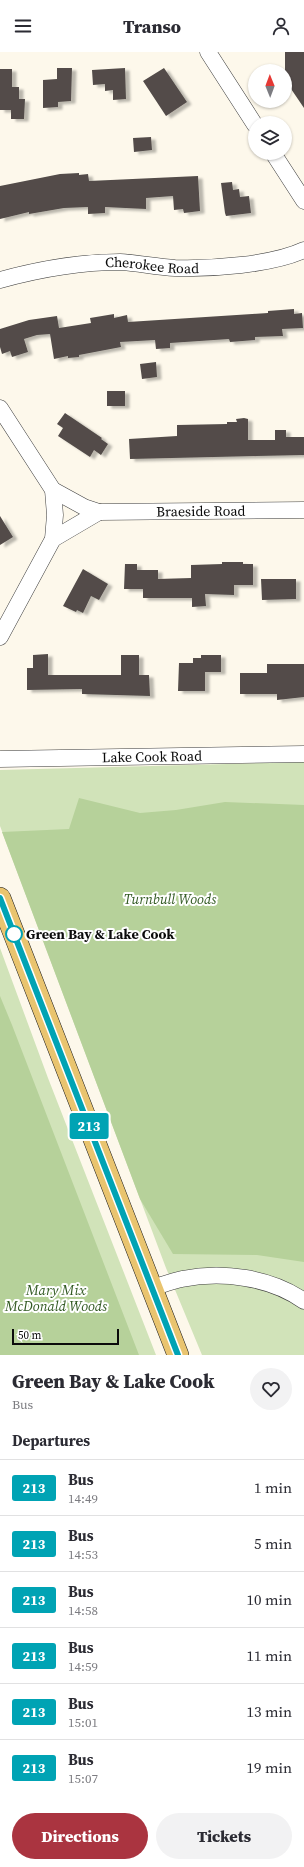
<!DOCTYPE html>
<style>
:root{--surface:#fff;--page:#f2f2f3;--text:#2b2b33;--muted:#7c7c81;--line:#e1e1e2;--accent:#aa3440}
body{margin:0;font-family:"Source Serif 4",serif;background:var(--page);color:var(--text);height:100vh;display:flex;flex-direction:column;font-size:15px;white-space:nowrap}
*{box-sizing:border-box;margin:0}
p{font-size:13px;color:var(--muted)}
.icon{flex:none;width:22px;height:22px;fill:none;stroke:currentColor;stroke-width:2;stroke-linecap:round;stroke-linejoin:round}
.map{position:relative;height:1303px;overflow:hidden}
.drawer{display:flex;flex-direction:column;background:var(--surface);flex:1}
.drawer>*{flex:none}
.badge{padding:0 8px;border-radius:3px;font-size:14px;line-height:26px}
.needle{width:26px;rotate:359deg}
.controls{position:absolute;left:248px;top:12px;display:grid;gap:8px}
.controls a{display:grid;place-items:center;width:44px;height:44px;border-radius:50%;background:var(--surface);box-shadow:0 1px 3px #0004;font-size:20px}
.scale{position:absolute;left:12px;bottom:10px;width:107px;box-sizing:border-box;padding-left:4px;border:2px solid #0b0b0b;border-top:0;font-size:11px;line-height:14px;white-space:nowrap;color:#0b0b0b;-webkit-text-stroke:3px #fff;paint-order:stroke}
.map>.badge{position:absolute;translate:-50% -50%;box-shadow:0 0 0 2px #fff}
h2{padding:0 12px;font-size:15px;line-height:36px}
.round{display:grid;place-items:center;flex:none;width:42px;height:42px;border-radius:21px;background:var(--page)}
.overview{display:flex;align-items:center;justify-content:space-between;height:68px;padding:0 12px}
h1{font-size:19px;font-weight:800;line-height:30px}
.action{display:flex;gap:8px;margin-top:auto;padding:8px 12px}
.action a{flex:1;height:46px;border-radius:24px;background:var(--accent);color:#fff;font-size:16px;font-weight:800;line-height:46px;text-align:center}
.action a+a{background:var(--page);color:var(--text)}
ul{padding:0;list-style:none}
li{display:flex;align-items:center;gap:12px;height:56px;padding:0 12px;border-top:1px solid var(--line)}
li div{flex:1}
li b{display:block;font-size:15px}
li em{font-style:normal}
li .badge{min-width:44px;font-weight:700;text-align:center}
header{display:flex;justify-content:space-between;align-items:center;height:52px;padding:0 12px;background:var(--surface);font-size:18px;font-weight:800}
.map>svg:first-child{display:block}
.green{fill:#d1e3b9}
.forest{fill:#b6d19a}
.building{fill:#524c49;filter:url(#shadow)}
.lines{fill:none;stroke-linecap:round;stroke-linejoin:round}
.minor-casing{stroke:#3e3e3e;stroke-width:17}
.major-casing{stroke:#1c1c1c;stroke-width:22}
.minor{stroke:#fff;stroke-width:16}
.major{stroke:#e9c46f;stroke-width:21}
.line-casing{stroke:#fff;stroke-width:9}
.line{stroke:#00a3b4;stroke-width:6}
.stop-dot{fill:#fff;stroke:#00a3b4;stroke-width:2}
.labels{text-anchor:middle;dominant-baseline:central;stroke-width:4;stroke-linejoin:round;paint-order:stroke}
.street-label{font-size:14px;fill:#0b0b0b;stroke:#fff}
.park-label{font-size:14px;font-style:italic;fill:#325a23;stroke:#fff}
.stop-label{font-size:14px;font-weight:bold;fill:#0b0b0b;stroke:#fff;text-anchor:start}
</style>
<header><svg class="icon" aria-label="menu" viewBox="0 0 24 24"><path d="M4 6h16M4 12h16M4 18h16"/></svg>Transo<svg class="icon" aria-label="person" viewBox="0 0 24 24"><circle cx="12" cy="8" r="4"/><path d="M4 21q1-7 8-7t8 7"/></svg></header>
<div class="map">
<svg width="304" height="1303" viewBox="0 0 304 1303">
<defs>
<filter id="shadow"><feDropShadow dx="4.5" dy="2.5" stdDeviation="1" flood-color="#0004"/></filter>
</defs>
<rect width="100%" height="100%" fill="#fdf8eb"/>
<!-- green -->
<path class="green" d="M 304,710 L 304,1303 L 202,1303 L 166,1216 L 0,774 L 0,718 Z
M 0,896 L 48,1026 L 156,1303 L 0,1303 Z"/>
<!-- forest -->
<path class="forest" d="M 79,746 L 140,761 L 176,758 L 225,750 L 304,753 L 304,1210 L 257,1203 L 173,1202 L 140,1147 L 2,780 L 69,777 Z
M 0,944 L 12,973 L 139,1303 L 0,1303 Z"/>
<!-- building -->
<path class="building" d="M 285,0 L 304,0 L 304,56 L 285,28 Z
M 57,16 L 72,16 L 71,49 L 58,50 L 58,55 L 43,56 L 43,28 L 57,27 Z
M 125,16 L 126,47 L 113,48 L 113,38 L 105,39 L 105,32 L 93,33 L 92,18 Z
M 164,16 L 187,50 L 166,64 L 143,29 Z
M 0,17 L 12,17 L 12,35 L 19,35 L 19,47 L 25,47 L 24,67 L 11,67 L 11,58 L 0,58 Z
M 151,85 L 152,98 L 134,100 L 133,86 Z
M 79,121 L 79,123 L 88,122 L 89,129 L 198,124 L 200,159 L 184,161 L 183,157 L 174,158 L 173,144 L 146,146 L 146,157 L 105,155 L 105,161 L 88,162 L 88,155 L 64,156 L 29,162 L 29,160 L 0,167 L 0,134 L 60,122 Z
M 232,130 L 233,138 L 239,137 L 240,145 L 249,144 L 251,161 L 226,164 L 225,161 L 221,131 Z
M 294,257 L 294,262 L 302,261 L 303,276 L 282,277 L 283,284 L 255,285 L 255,288 L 230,290 L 229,287 L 170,291 L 170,296 L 156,297 L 155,288 L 120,290 L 121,295 L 79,303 L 79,305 L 68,306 L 68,304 L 54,307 L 50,282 L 37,283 L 24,287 L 28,300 L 12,305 L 10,299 L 2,302 L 0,295 L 0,277 L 29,268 L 57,264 L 59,276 L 91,271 L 90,266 L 114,262 L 114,266 L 127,263 L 128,270 L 268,261 L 268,259 Z
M 156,310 L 157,325 L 142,327 L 140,312 Z
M 107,339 L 125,339 L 125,354 L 107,354 Z
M 65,361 L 102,386 L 101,387 L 108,392 L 101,403 L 94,398 L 90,405 L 58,384 L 63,376 L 57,372 Z
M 244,366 L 248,367 L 248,388 L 275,388 L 275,378 L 286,378 L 286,385 L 304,385 L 304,403 L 130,407 L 129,387 L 177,384 L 177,373 L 227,372 L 227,370 L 237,370 L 236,367 Z
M 0,464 L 13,485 L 0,493 Z
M 222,510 L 243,510 L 243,512 L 253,512 L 253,533 L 234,533 L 234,543 L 205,542 L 206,554 L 192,555 L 192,546 L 143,546 L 143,537 L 124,537 L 125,512 L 137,512 L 137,518 L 158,518 L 158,527 L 191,526 L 191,513 L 222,512 Z
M 83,517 L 108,532 L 99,548 L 91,544 L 83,561 L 77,558 L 76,560 L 63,554 Z
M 261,527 L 296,527 L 296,547 L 262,548 Z
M 48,602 L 48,623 L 121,623 L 121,603 L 139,603 L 139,623 L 149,623 L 150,644 L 82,642 L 82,637 L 27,638 L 27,616 L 33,616 L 33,603 Z
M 201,603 L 221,603 L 221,620 L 205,620 L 205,639 L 178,639 L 179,611 L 193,611 L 193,606 L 201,606 Z
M 267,612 L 304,612 L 304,645 L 277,648 L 277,642 L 240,642 L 240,621 L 267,621 Z"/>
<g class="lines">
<defs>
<g id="minor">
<path d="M 208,0 L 255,73"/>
<path d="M 273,101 L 304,149"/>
<path id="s1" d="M 0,228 C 40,217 79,210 120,210 C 138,211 157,215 175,216 C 211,217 272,213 304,198"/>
<path d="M 0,356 L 53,438 L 55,463 L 53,487 L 0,585"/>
<path id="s2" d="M 53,438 L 84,455 L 99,460 L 304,458"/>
<path d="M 53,487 L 99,460"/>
<path id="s3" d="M 0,707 L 304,702"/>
<path d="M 152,1236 C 162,1233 172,1229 182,1227 C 222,1219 270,1225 304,1249"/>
</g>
<path id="major" d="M 0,846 L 178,1303"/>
</defs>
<!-- minor casing -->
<use href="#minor" class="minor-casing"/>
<!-- major casing -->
<use href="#major" class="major-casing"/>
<!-- minor -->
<use href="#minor" class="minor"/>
<!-- major -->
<use href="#major" class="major"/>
</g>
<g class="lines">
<defs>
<path id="line" d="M 0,846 L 178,1303"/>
</defs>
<!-- line casing -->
<use href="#line" class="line-casing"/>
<!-- line -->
<use href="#line" class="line"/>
</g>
<!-- markers -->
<circle class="stop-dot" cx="14" cy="882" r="8"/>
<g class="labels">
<!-- street labels -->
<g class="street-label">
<text stroke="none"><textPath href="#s1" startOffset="154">Cherokee Road</textPath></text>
<text stroke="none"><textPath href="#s2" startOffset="153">Braeside Road</textPath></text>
<text stroke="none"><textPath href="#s3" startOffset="152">Lake Cook Road</textPath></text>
</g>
<!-- park labels -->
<g class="park-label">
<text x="170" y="847">Turnbull Woods</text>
<text x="56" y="1238">Mary Mix<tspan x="56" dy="16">McDonald Woods</tspan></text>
</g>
<!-- stop labels -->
<g class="stop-label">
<text x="26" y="882">Green Bay &amp; Lake Cook</text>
</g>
</g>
</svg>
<div class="controls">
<a><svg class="needle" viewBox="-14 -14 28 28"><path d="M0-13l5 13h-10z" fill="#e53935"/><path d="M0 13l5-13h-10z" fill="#7c7c81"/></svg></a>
<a><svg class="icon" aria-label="layers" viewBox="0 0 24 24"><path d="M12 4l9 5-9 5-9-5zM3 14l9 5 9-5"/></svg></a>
</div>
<div class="scale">50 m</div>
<b class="badge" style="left:89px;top:1074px;background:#00a3b4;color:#fff">213</b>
</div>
<section class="drawer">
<div class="overview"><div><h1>Green Bay &amp; Lake Cook</h1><p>Bus</p></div><a class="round"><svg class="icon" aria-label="heart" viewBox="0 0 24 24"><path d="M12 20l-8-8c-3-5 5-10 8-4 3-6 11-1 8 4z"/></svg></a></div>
<h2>Departures</h2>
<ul>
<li><span class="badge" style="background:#00a3b4;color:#fff">213</span><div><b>Bus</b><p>14:49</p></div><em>1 min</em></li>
<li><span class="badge" style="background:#00a3b4;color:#fff">213</span><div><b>Bus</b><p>14:53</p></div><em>5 min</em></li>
<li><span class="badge" style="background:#00a3b4;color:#fff">213</span><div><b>Bus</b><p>14:58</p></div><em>10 min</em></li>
<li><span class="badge" style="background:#00a3b4;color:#fff">213</span><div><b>Bus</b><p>14:59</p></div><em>11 min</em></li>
<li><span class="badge" style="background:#00a3b4;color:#fff">213</span><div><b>Bus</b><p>15:01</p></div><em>13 min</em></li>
<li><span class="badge" style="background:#00a3b4;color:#fff">213</span><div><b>Bus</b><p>15:07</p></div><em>19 min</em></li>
</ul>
<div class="action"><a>Directions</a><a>Tickets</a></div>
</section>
